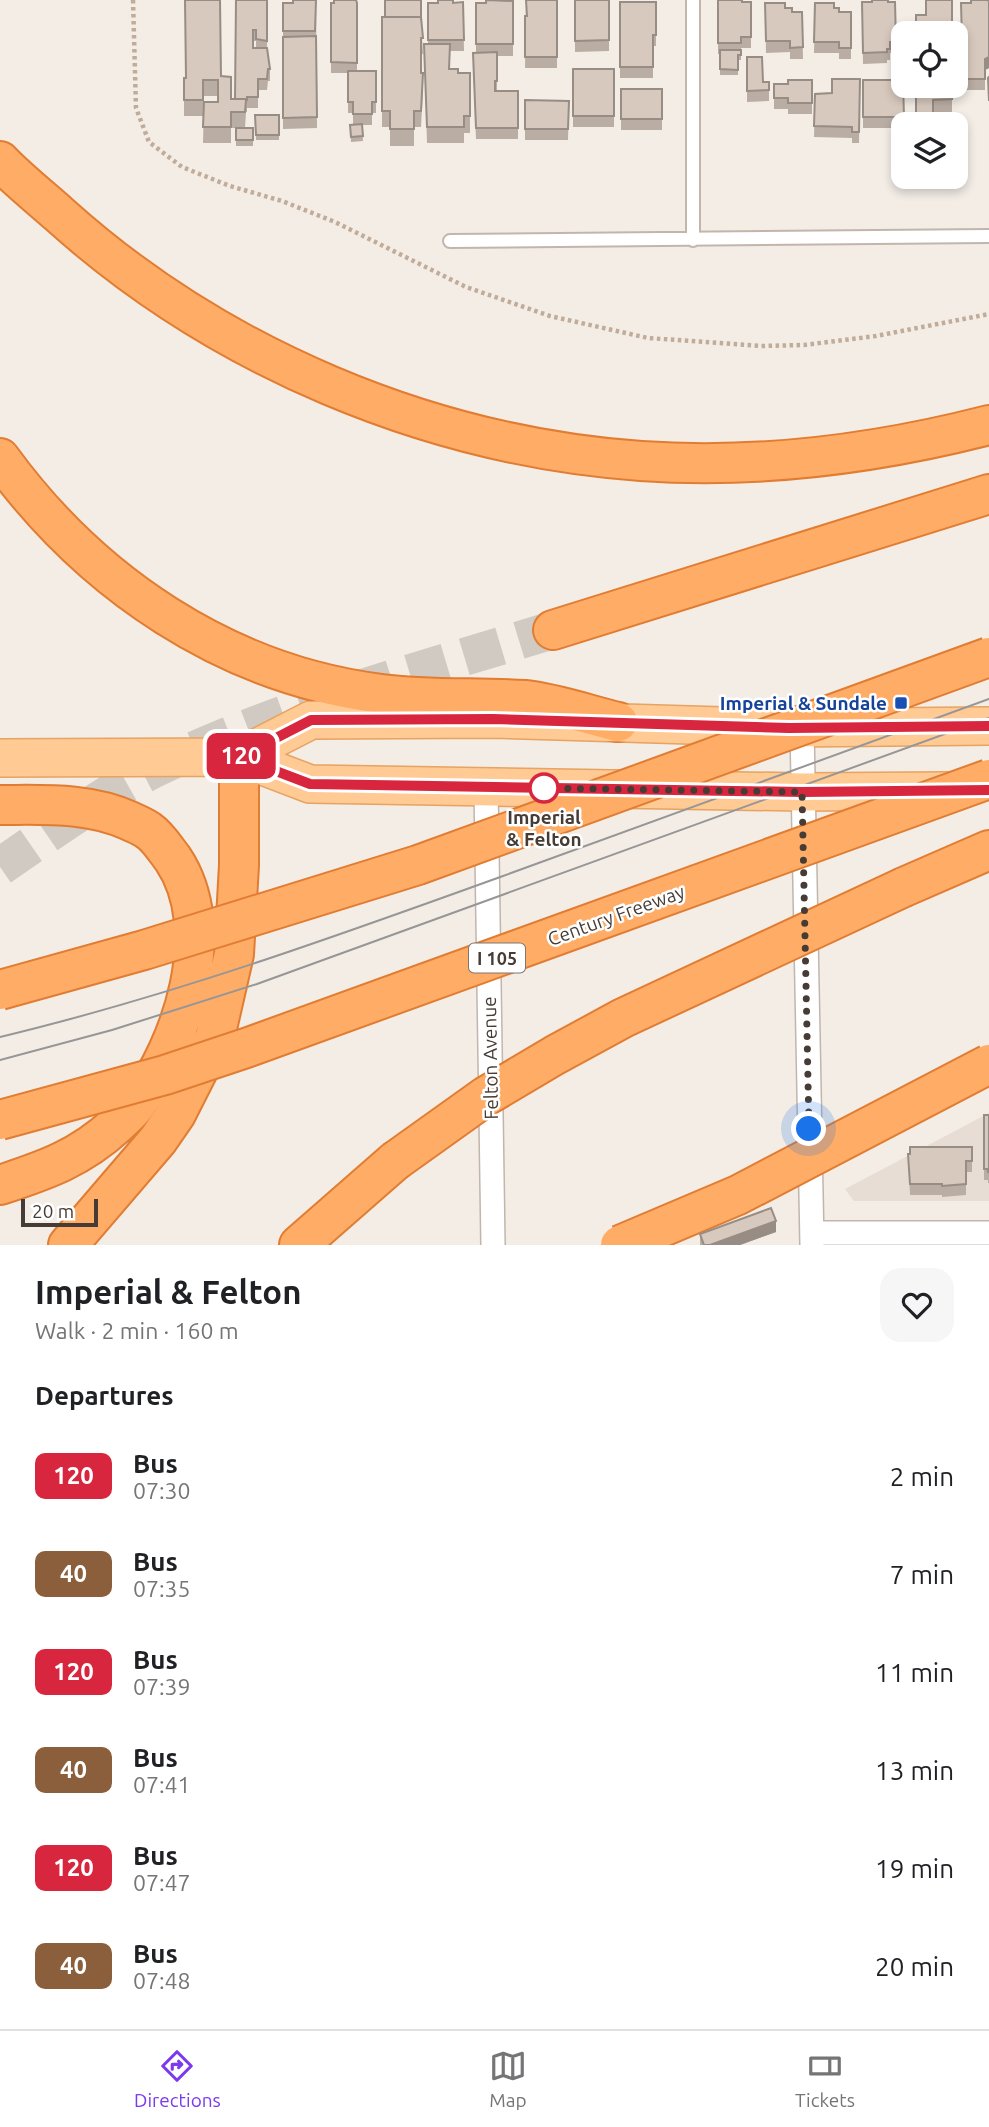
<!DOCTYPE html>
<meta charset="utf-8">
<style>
:root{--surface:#fff;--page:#f6f6f6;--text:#202124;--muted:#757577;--line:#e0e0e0;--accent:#7c3aed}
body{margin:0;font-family:Ubuntu,sans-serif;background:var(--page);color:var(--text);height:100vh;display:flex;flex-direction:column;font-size:26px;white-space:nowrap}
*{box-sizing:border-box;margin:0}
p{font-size:23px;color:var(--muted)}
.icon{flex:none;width:38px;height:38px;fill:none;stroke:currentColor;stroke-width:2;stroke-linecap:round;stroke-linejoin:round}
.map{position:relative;height:1245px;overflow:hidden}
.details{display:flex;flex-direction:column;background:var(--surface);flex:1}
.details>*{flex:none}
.badge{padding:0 14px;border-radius:10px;font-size:24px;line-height:46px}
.controls{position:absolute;left:891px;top:21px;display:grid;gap:14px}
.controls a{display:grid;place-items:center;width:77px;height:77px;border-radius:14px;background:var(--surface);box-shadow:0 4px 10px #0003;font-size:35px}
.scale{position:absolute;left:21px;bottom:18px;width:77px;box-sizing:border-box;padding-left:7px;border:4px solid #463c35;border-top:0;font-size:19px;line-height:24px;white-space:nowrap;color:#463c35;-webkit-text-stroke:5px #fff;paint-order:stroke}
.you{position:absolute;width:35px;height:35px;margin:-18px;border:5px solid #fff;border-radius:50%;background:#1a73e8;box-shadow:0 0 0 10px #1a73e833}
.map>.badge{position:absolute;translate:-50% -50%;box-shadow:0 0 0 4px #fff}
h2{padding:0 35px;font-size:26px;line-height:63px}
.round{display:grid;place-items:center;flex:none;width:74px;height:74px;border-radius:21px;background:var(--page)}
.head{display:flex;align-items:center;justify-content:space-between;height:119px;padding:0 35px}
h1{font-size:33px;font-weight:600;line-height:52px}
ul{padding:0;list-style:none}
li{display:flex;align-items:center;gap:21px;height:98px;padding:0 35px}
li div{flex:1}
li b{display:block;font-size:26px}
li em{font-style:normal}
li .badge{min-width:77px;font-weight:700;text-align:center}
.tabs{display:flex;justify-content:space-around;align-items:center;height:98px;border-top:2px solid var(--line);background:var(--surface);font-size:19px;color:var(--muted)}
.tabs a{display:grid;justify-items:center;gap:4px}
.tabs .selected{color:var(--accent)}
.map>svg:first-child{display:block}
.residential{fill:#e8ddd4}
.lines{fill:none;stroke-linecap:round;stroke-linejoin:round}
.highway-tunnel{stroke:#d0cac3;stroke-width:38;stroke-dasharray:38 19;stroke-linecap:butt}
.lane-casing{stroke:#c2b5ac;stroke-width:16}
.street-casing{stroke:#c2b5ac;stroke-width:26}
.primary-casing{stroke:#e6a361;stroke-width:40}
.highway-casing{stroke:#e17d33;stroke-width:42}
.path{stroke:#c1ab99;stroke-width:4.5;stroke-dasharray:3.5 3.5;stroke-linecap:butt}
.lane{stroke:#fff;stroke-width:12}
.street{stroke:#fff;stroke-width:23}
.primary{stroke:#ffca94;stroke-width:37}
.highway{stroke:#ffac66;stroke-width:38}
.tram{stroke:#969696;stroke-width:2}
.highway-bridge-casing{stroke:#e17d33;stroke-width:42;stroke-linecap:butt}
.highway-bridge{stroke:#ffac66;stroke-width:38}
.wall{fill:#baada3;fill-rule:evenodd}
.shaded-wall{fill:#978d85}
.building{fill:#d8c9be;stroke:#978d85;stroke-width:2}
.line-casing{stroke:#fff;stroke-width:16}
.line{stroke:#d7263d;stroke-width:10}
.walk{stroke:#463c35;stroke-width:7;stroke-dasharray:0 12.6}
.transit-dot{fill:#1a4fb4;stroke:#fff;stroke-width:2.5}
.stop-dot{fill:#fff;stroke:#d7263d;stroke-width:3.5}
.labels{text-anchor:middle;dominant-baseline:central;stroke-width:5;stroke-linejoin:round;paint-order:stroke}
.shield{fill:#fff;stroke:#7e7672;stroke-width:2}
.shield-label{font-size:18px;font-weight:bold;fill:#463c35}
.transit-label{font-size:19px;font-weight:bold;fill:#164399;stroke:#fff;text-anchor:end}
.stop-label{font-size:19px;font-weight:bold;fill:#463c35;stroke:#fff}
.street-label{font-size:19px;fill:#463c35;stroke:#fff}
</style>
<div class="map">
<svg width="989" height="1245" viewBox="0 0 989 1245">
<rect width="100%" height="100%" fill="#f3ede6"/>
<!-- residential -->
<path class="residential" d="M 989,1113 L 989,1201 L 854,1201 L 845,1189 Z"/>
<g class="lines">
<!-- highway-tunnel -->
<path class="highway-tunnel" d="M 0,867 C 49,833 99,797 152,770 C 279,707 418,672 553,630"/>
<defs>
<path id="lane" d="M 693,0 L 693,240
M 450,241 L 989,236"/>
<path id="street" d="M 802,727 L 812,1245
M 486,787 L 493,1245
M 812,1233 L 989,1233"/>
<path id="primary" d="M 239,757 L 311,720 L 493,719 L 789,728 L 989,726
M 0,758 L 239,757 L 310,784 L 802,792 L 949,791"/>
<path id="highway" d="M 0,161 C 18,180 40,197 60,215 C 218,357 429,446 641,461 C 758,469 876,454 989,425
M 0,458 C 91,583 226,675 382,694 C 429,700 477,697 525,700 C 554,703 589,715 618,722
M 553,630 L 989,494
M 0,805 C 44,805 89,802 130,821 C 136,824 144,827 149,831 C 158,837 166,850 173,859 C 220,929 183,1044 135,1106 C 130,1113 122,1119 116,1125 C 80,1158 46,1170 0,1185
M 904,887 L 989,850
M 68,1245 L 158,1140 L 176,1114 L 215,1037 L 234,954 L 239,865 L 239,757
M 299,1245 L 395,1161"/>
</defs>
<!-- lane casing -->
<use href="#lane" class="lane-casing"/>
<!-- street casing -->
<use href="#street" class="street-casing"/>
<!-- primary casing -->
<use href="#primary" class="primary-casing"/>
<!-- highway casing -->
<use href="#highway" class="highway-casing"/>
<!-- path -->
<path class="path" d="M 133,0 L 136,108 L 149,142 L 182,167 L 230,186 L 282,201 L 335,222 L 466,287 L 550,316 L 648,338 L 761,346 L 804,345 L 876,336 L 989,314"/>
<!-- lane -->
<use href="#lane" class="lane"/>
<!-- street -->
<use href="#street" class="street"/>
<!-- primary -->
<use href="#primary" class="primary"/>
<!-- highway -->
<use href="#highway" class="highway"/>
<!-- tram -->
<path class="tram" d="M 0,1037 C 171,996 337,936 503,876 C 665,817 827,758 989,699
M 0,1060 L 112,1030 L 257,984 L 989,718"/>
<defs>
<path id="highway-bridge" d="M 0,990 L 144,950 L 418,865 L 989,657
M 0,1120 L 165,1075 L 246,1048 L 989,779
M 395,1161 L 486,1096 L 555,1055 L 623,1018 L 904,887
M 620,1245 L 738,1195 L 989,1064"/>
</defs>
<!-- highway-bridge casing -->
<use href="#highway-bridge" class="highway-bridge-casing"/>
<!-- highway-bridge -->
<use href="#highway-bridge" class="highway-bridge"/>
</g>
<!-- wall -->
<path class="wall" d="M 236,0 L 267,0 L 267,48 L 270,69 L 270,81 L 268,81 L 267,90 L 258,90 L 258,108 L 247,108 L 247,112 L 246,112 L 245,128 L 253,128 L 253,146 L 236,146 L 236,128 L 231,128 L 231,143 L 203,143 L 204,102 L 218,102 L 218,96 L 203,96 L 203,116 L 184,116 L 184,78 L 221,76 L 231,99 L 235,99 ZM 253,41 L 256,41 L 256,48 L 253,48 Z
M 316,0 L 317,128 L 283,129 L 283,3 Z
M 526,0 L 557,0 L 557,68 L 525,68 Z
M 575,0 L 609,0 L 609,51 L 575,52 Z
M 718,0 L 751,2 L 751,48 L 741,48 L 741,60 L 738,60 L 738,75 L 720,75 L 720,54 L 718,54 Z
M 513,1 L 513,56 L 497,56 L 497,91 L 518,91 L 518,139 L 476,139 L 473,64 L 476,53 L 476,3 Z
M 989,1 L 989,68 L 985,70 L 985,90 L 963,90 L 961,3 Z
M 463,2 L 464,51 L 450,51 L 449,69 L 458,73 L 470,73 L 470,133 L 464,133 L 464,143 L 427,143 L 424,44 L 428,44 L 428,3 Z
M 620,2 L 656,2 L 656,46 L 653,46 L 653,78 L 620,78 Z
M 862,2 L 895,2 L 896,53 L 890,53 L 890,60 L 887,60 L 887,63 L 863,64 Z
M 331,3 L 357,3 L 357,71 L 376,71 L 376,113 L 372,113 L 372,125 L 362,125 L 363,141 L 351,142 L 350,125 L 353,125 L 353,113 L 348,113 L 348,73 L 331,73 Z
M 765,3 L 785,8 L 792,12 L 802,12 L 803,59 L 790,59 L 790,52 L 766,53 Z
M 815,3 L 834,8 L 839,12 L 851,12 L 851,59 L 839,59 L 839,53 L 814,53 Z
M 916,15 L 952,33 L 916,33 Z
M 382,17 L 421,20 L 423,54 L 421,54 L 421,73 L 423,90 L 421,127 L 414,127 L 414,146 L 390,146 L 390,127 L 382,127 Z
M 747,57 L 763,82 L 769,82 L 769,101 L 747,102 Z
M 573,69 L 614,69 L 614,127 L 573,127 Z
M 860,79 L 859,143 L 852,143 L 852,138 L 814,137 L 815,94 L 832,93 Z
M 812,80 L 812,114 L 788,114 L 788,109 L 774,109 L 774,84 L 788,84 Z
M 863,80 L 904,86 L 903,128 L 863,128 Z
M 916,86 L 952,86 L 952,115 L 933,116 L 933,124 L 916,124 Z
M 621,89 L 662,89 L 662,130 L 621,130 Z
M 525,100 L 569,101 L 568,140 L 525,140 Z
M 255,115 L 279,115 L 279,140 L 256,140 Z
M 984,1115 L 989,1115 L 989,1183 L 988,1183 L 988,1180 L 984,1180 Z
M 972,1147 L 972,1172 L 966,1172 L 966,1195 L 942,1197 L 942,1195 L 910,1195 L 908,1154 Z
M 776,1232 L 740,1245 L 700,1245 L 700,1234 Z"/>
<!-- shaded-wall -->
<path class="shaded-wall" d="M 989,57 L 989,68 L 985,70 L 985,59 Z
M 776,1221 L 776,1232 L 740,1245 L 710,1245 Z"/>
<!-- building -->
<path class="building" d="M 185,0 L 220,0 L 221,76 L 231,77 L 231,99 L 246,99 L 245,112 L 231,112 L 231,127 L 203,127 L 204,102 L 218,102 L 218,80 L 203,80 L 203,100 L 184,100 L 184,78 L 186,78 Z
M 236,0 L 267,0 L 267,41 L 256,39 L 256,30 L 253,30 L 253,48 L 267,48 L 270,69 L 268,69 L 267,79 L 258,79 L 258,97 L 247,97 L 247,101 L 246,99 L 235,99 Z
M 293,0 L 316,0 L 315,31 L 283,31 L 283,3 L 293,3 Z
M 334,0 L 356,0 L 357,3 L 357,63 L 331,62 L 331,3 L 334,3 Z
M 385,0 L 421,0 L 421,20 L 421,17 L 385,17 Z
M 438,0 L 453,0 L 453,3 L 463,2 L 464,40 L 428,40 L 428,3 L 438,3 Z
M 486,0 L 513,1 L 513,44 L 476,44 L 476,3 L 486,3 Z
M 526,0 L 557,0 L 557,57 L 525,57 L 525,16 L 527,16 Z
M 575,0 L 609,0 L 609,40 L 575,41 Z
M 718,0 L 742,0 L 742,2 L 751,2 L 751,37 L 741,37 L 741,43 L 718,43 Z
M 872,0 L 888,0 L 888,2 L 895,2 L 896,42 L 890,42 L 890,49 L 887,49 L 887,52 L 863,53 L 862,2 L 872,2 Z
M 926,0 L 952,0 L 952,33 L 920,33 L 920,28 L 916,29 L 916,15 L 926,15 Z
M 971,0 L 987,0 L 989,1 L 989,57 L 985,59 L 985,79 L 963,79 L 961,3 L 971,3 Z
M 620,2 L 656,2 L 656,35 L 653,35 L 653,67 L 620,67 Z
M 765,3 L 785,3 L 785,8 L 792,8 L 792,12 L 802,12 L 803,47 L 790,48 L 790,41 L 766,41 Z
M 815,3 L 834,3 L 834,8 L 839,8 L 839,12 L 851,12 L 851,48 L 839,48 L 839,42 L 814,42 Z
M 382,17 L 421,17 L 423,38 L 421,38 L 421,73 L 423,73 L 421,111 L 414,111 L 414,129 L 390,129 L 390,111 L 382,111 Z
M 316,36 L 317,117 L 283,118 L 283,37 Z
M 424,44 L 450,44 L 449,69 L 458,69 L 458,73 L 470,73 L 470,116 L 464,116 L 464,127 L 427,127 Z
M 720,50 L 741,50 L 741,55 L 738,55 L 738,70 L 720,69 Z
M 497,52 L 497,81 L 495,81 L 495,91 L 518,91 L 518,128 L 476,128 L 473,53 Z
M 747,57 L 762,57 L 763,82 L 769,82 L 769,90 L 747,91 Z
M 573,69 L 614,69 L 614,116 L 573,116 Z
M 348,71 L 376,71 L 376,102 L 372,102 L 372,114 L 353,114 L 353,102 L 348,102 Z
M 989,77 L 989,101 L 988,78 Z
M 832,79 L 860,79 L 859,132 L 852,132 L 852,127 L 814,126 L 815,94 L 832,93 Z
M 788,80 L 812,80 L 812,103 L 788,103 L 788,98 L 774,98 L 774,84 L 788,84 Z
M 863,80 L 903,80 L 904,117 L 863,117 Z
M 916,86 L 952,86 L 952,99 L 933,100 L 933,116 L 916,116 Z
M 621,89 L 662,89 L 662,119 L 621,119 Z
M 525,100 L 569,101 L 568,129 L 525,129 Z
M 255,115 L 279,115 L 279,135 L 256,135 Z
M 362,124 L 363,136 L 351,137 L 350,125 Z
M 236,128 L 253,128 L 253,140 L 236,140 Z
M 984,1115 L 989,1115 L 989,1172 L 988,1172 L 988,1169 L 984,1169 Z
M 910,1147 L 972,1147 L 972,1161 L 966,1161 L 966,1184 L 942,1186 L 942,1184 L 910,1184 L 908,1154 L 910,1154 Z
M 771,1208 L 776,1221 L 710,1245 L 704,1245 L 700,1234 Z"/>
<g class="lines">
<defs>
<path id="line" d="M 989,726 L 789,728 L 493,719 L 311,720 L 239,757 L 310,784 L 802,792 L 989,790"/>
</defs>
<!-- line casing -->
<use href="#line" class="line-casing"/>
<!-- line -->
<use href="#line" class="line"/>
<!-- walk -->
<path class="walk" d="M 544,788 L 537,788 L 802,792 L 809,1129"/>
</g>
<!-- markers -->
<rect class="transit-dot" x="894" y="696" width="14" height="14" rx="3.5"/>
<circle class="stop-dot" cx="544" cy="788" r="14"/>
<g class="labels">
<!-- shield labels -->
<rect class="shield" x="469" y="943.5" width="56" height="29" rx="5"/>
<g class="shield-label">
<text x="497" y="958">I 105</text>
</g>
<!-- transit labels -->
<g class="transit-label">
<text x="887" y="703">Imperial &amp; Sundale</text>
</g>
<!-- stop labels -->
<g class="stop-label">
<text x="544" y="817">Imperial<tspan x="544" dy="22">&amp; Felton</tspan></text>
</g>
<!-- street labels -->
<g class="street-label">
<text transform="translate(616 915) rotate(-20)">Century Freeway</text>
<text transform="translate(490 1058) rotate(-91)">Felton Avenue</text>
</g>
</g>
</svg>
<div class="controls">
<a><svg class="icon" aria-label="locate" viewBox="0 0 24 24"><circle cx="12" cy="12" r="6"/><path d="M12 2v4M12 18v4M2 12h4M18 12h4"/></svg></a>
<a><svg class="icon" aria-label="layers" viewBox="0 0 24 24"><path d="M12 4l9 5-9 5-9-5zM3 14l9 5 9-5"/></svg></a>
</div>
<div class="scale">20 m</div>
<div class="you" style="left:809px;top:1129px"></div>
<b class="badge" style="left:241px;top:756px;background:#d7263d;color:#fff">120</b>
</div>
<section class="details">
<div class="head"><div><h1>Imperial &amp; Felton</h1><p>Walk · 2 min · 160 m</p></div><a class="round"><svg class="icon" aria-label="heart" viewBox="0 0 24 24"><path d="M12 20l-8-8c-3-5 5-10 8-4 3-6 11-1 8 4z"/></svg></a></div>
<h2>Departures</h2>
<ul>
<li><span class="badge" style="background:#d7263d;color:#fff">120</span><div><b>Bus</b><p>07:30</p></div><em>2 min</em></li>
<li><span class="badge" style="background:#8b5e3c;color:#fff">40</span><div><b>Bus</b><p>07:35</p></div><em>7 min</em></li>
<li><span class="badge" style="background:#d7263d;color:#fff">120</span><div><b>Bus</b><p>07:39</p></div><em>11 min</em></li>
<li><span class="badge" style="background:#8b5e3c;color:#fff">40</span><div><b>Bus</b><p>07:41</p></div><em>13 min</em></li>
<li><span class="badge" style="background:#d7263d;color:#fff">120</span><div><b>Bus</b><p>07:47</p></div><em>19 min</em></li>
<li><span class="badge" style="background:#8b5e3c;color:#fff">40</span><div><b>Bus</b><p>07:48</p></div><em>20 min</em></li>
</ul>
</section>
<nav class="tabs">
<a class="selected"><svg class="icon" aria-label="directions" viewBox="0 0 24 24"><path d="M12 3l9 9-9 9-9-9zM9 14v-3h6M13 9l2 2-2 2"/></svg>Directions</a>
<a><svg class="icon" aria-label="map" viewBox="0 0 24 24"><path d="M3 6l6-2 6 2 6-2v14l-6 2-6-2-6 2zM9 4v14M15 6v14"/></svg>Map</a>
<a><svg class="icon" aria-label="tickets" viewBox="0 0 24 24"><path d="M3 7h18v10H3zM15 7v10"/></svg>Tickets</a>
</nav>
